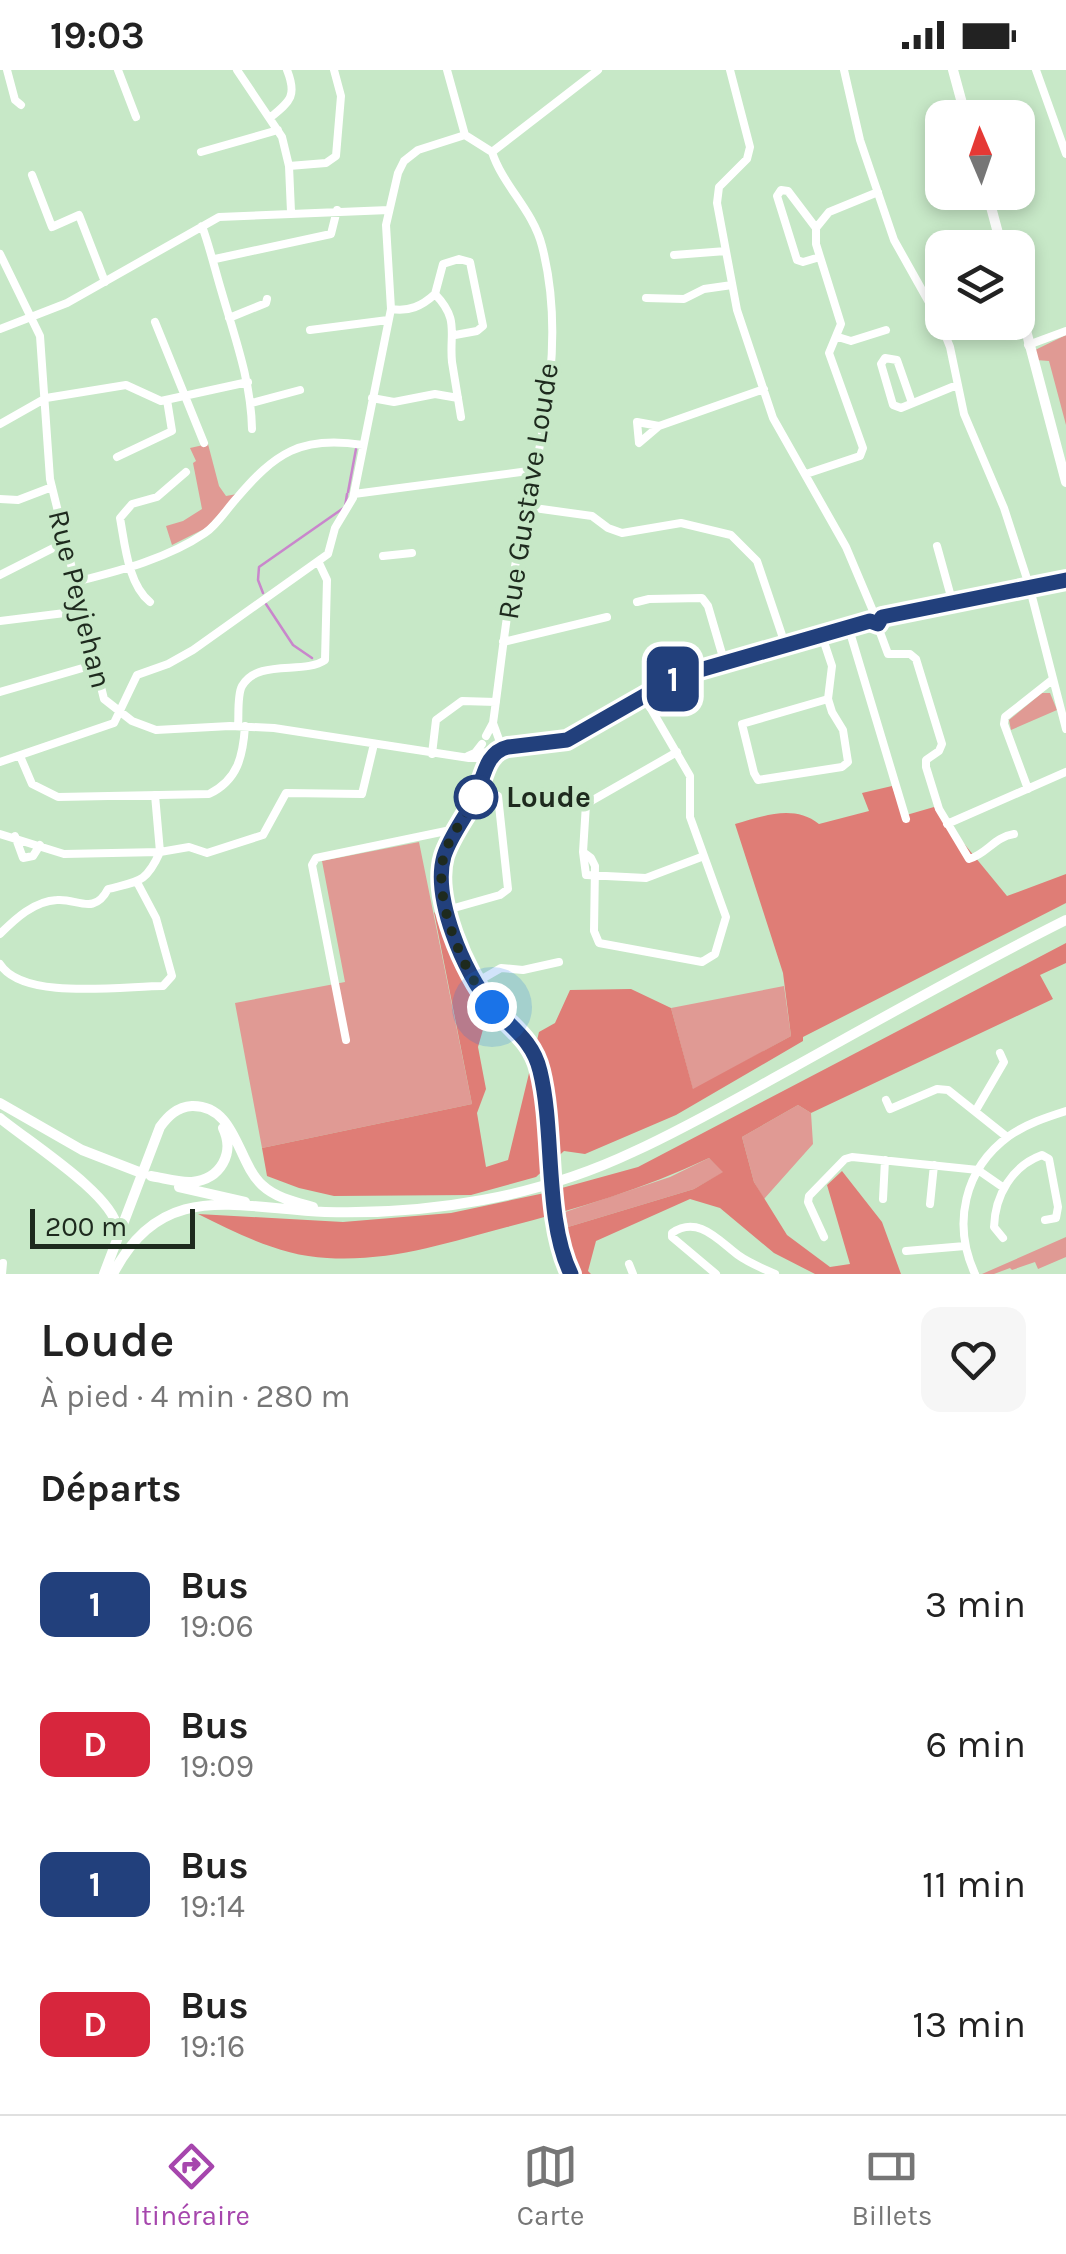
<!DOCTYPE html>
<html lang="fr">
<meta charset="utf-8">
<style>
:root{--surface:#fff;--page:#f6f6f6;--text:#222;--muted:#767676;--line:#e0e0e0;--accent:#a646ad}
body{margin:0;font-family:Karla,sans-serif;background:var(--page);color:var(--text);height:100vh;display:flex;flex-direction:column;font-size:38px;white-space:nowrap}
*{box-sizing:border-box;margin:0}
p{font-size:32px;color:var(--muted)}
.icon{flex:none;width:55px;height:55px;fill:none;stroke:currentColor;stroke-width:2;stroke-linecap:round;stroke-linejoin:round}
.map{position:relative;height:1204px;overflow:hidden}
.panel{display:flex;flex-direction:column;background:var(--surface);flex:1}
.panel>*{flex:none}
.badge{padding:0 20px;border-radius:15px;font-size:35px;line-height:65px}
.needle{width:65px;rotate:358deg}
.controls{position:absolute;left:925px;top:30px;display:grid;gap:20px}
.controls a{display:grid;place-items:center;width:110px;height:110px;border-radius:20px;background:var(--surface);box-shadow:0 5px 15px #0003;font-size:50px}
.scale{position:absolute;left:30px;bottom:25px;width:165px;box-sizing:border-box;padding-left:10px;border:5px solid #1e2a1e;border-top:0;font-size:28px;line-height:35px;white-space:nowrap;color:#1e2a1e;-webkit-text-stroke:8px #c7e8c7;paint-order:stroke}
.you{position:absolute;width:50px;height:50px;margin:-25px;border:8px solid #fff;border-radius:50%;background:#1a73e8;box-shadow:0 0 0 15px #1a73e833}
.map>.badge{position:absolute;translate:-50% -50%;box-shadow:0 0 0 5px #fff}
h2{padding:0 40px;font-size:38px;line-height:90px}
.round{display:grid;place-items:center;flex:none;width:105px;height:105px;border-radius:20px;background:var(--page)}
.head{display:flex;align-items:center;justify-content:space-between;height:170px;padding:0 40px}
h1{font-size:48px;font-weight:600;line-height:75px}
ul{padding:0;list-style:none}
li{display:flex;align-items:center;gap:30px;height:140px;padding:0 40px}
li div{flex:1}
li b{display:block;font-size:38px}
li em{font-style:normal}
li .badge{min-width:110px;font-weight:700;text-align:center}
.status{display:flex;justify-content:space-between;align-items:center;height:70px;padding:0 50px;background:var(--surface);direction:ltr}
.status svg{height:28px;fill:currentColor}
.dock{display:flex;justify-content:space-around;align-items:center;height:140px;border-top:2px solid var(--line);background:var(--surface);font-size:28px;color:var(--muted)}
.dock a{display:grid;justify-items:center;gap:5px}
.dock .current{color:var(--accent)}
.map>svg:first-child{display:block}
.green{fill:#e09a94}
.forest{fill:#df7d76}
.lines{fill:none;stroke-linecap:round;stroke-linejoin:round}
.stream{stroke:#c986cc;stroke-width:2.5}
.minor{stroke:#fff;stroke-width:8}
.major{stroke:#fff;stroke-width:10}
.line-casing{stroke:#fff;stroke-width:22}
.line{stroke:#22407c;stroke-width:15}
.walk{stroke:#1e2a1e;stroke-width:10;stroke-dasharray:0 18}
.stop-dot{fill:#fff;stroke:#22407c;stroke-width:5}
.labels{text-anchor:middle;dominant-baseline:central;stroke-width:9;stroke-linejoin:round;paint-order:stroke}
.street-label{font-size:30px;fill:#1e2a1e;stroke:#c7e8c7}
.stop-label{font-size:30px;font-weight:bold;fill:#1e2a1e;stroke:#c7e8c7;text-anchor:start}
</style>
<div class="status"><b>19:03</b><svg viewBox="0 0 49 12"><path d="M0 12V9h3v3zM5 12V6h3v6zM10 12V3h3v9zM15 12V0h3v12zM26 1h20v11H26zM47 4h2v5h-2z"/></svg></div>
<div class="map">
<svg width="1066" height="1204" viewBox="0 0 1066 1204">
<rect width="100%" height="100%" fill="#c7e8c7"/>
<!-- green -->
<path class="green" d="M 1066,265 L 1066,355 L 1049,291 L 1036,290 L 1033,281 Z
M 208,374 L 219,416 L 226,426 L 237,424 L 206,458 L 172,475 L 166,456 L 183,451 L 202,439 L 193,393 L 196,391 L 190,378 Z
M 1042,623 L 1050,623 L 1057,640 L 1011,660 L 1009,650 Z
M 419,772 L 472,1034 L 262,1078 L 235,933 L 345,912 L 322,791 Z
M 784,916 L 791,966 L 693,1020 L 671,938 Z
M 798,1035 L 811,1043 L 813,1074 L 764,1129 L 754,1112 L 742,1067 Z
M 709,1088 L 724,1102 L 694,1119 L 568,1157 L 565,1142 L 670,1107 Z
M 1066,1167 L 1066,1187 L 1038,1199 L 1035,1192 L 1012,1200 L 1010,1198 L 994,1204 L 982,1204 Z"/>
<!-- forest -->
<path class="forest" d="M 892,716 L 903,746 L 934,737 L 1007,826 L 1066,804 L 1066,833 L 803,967 L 803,971 L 676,1045 L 585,1084 L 564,1081 L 536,1107 L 471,1125 L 334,1126 L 299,1118 L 267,1106 L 262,1078 L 472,1034 L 434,842 L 440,849 L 484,956 L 478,977 L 486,1019 L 477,1043 L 486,1097 L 508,1090 L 539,962 L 555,953 L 570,920 L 631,919 L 671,938 L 693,1019 L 791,966 L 783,903 L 735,754 C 763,746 794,734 819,754 L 869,741 L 862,723 Z
M 1066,873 L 1066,893 L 1040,905 L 1053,929 L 811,1043 L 798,1035 L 742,1067 L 754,1112 L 787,1165 L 830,1197 L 850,1194 L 827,1115 L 842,1101 L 882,1152 L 901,1204 L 815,1204 L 774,1183 L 720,1138 L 690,1129 L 596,1171 L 588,1201 L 591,1204 L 575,1204 L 575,1191 L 565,1163 L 568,1157 L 694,1119 L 723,1102 L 709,1088 C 644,1119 576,1139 507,1157 C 447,1173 390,1192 327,1188 C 281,1186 238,1164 198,1144 L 343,1152 L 451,1143 L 540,1124 L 638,1097 Z"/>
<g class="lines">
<!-- stream -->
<path class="stream" d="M 348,422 L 356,379
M 263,523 L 258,510 L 259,497 L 345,437 L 347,424
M 266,534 L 293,575 L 312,588"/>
<!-- minor -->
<path class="minor" d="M 7,0 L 15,30 L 21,35
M 118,0 L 136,47
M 237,0 L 282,67 L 289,96 L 291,142
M 447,0 L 465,65 L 492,82
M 730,0 L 750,77 L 747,89 L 719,117 L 717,133 L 737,240 L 773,348 L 846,477 L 873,541
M 844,0 L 860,70 L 894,170 L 940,252 L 950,277 L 964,344 L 1004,438 L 1029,515 L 1066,659
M 1036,0 L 1066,84
M 271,47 C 291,31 297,25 287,0
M 201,82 L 278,60
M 492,82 L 598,0
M 289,96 L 326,93 L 336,86 L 341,26 L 334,0
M 32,105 L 52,157 L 79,145 L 105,212
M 202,156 C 210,178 215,200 222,223 C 235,268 251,311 252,359
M 816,158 L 788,121 L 781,120 L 777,126 L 797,190 L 803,192 L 820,187
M 0,184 L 40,266 L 50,409 L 104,629 L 132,651 L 156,660 L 230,656 L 274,658 L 469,688 L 477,688 L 486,682
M 674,185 L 726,181
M 215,189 L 331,164 L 337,140
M 435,224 L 443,194 L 459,189 L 470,192 L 483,256 L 477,261 L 455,265
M 646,228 L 684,229 L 704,219 L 732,215
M 391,239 C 409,242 422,236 435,224 C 460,250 449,263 452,292 C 455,310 458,328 461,347
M 229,248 L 266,233 L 267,229
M 155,252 L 204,373
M 0,259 L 67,233 L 219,147 L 389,140
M 310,260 L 388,250
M 838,267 L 851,271 L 886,260
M 1028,275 L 1066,261
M 372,328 L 394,332 L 435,324 L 458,328
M 252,333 L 300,320
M 912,333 L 897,290 L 885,288 L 881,294 L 893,335 L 901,338 L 957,315
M 0,354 L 46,328 L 126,315 L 161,331 L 248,312
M 659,356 L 639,373 L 637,352 L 659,356 L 764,319
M 117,387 L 172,361 L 167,330
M 806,404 L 860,386 L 863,378 L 829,283 L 841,254 L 816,174 L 816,158 L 829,142 L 878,122
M 354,424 L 536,400
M 0,429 L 18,430 L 52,417
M 527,437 L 592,446 L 608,458 L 622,463 L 681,453 L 731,465 L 757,491 L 786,577
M 937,476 L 953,534
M 383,486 L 412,483
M 0,505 L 67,471
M 75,512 C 118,501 167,489 205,463 C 217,455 226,440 236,429 C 275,383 301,365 363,375
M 150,532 C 128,514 125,475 120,448 L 132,434 L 157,427 L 186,402
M 637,532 L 649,529 L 702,528 L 708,536 L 725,594
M 882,547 L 1066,510
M 0,551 L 81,541
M 877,554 L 888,584 L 910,584 L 916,589 L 942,674 L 939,681 L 926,690 L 926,697 L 939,739 L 969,789 C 987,784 994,767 1014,764
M 849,559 L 906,749
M 822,566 L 832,596 L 828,629 L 832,642 L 843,660 L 848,692 L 842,697 L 758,710 L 754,703 L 742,654 L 828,629
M 503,572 L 607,547
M 0,622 L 93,595
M 643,625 L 690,706 L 690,747 L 726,847 L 715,884 L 702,892 L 599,873 L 594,861 L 595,796 L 591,788 L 583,782 L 586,734 L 677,682
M 238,656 C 239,645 237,625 242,616 C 258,588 304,605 325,590 L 327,510 L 319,493
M 486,666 L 493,653 C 501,597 506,541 517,486 C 537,384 569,280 542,176 C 533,140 503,116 492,82
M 499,680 L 567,670 L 679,606 L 870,551
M 486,682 C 491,726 448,756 442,797 C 437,836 465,904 490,934 C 508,955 529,967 539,994 L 566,1204
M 432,684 L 436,650 L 462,631 L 496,632
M 20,686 L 32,714 L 58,727 L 209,724 C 238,710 243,686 245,656
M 468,686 L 475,683 L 482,674
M 0,692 L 114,653 L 137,605 L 168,594 L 193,580 L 328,484 L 335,458 L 353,428 L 391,239 L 386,155 L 398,103 L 404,91 L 418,80 L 465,65
M 488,692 L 501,675 L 493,653
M 1028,719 L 1004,654 L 1005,647 L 1052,610
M 155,725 L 160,782 L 189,777 L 207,783 L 263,765 L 286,723 L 362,724 L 374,674
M 947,754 L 1066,702
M 0,764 L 64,784 L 160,782 C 146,813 139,811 108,819 C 94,846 77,828 57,830 C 34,831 15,849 0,864
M 15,766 L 23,788 L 33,786 L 40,775
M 583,782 L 586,805 L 646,808 L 704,786
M 447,840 L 500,825 L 508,819 L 498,726 L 480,718
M 0,894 C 23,931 123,916 163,916 L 172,906 L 156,848 L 138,814
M 475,913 L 501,898 L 523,900 L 559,892
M 346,970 L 312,795 L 316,788 L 446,761 L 456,762
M 886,1030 L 890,1039 L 937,1019 L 948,1020 L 1007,1067
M 976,1040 L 1004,992 L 1000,983
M 883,1129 L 885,1090
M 930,1134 L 934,1095
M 824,1167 L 808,1132 L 809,1126 L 845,1089 L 852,1087 L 978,1100 L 1004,1118
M 1003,1168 L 994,1157 C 995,1125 1012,1096 1042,1085 L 1049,1089 L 1058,1137 L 1056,1148 L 1045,1150
M 906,1181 L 965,1176
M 629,1194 L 633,1204
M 2,1204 L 3,1193
M 716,1204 L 672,1167 L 672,1163 C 698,1145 718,1170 738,1185 C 749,1193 762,1198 775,1204
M 975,1204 C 952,1154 964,1099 1009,1066 C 1026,1054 1047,1047 1066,1041"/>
<!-- major -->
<path class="major" d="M 953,0 L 966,48
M 987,122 L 1002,178
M 1018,230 L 1066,412
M 0,1033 L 82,1080 L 144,1104
M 0,1048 C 26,1070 114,1125 117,1158
M 151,1106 C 164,1108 179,1113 192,1112 C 221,1109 235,1083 223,1058
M 179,1117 L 245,1132
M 104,1204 L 160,1057 C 168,1046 177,1037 192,1036 C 236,1035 237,1092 262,1115 C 276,1128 295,1132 313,1137
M 113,1204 C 162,1109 235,1138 325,1142 C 430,1145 538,1127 633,1082 C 688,1057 741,1026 794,997 C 884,947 974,896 1066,850"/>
</g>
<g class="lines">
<defs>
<path id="line" d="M 571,1204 C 544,1149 555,1062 540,1001 C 533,970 510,957 491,935 C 464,903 432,827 444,786 C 450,767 464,749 473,732 C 484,712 483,683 508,677 L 567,670 L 679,606 L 870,551 L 878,554 L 882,547 L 1066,510"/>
</defs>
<!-- line casing -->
<use href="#line" class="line-casing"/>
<!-- line -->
<use href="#line" class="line"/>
<!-- walk -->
<path class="walk" d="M 476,727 C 466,745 452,763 445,782 C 430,825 464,904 492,937"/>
</g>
<!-- markers -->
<circle class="stop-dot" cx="476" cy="727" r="20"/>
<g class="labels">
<!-- street labels -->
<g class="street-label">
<text transform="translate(528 421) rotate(-81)">Rue Gustave Loude</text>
<text transform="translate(80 529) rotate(76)">Rue Peyjehan</text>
</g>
<!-- stop labels -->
<g class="stop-label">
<text x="506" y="727">Loude</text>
</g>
</g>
</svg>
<div class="controls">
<a><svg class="needle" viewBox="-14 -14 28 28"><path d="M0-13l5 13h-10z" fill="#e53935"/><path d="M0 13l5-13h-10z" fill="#767676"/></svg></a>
<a><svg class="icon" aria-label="layers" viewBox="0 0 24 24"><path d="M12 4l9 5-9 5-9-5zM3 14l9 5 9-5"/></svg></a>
</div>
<div class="scale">200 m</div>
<div class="you" style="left:492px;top:937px"></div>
<b class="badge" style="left:673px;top:609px;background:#22407c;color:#fff">1</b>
</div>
<section class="panel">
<div class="head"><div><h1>Loude</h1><p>À pied · 4 min · 280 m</p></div><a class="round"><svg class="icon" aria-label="heart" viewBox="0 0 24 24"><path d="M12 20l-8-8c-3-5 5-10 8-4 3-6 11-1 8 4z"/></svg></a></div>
<h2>Départs</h2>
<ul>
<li><span class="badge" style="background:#22407c;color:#fff">1</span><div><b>Bus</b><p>19:06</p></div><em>3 min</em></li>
<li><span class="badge" style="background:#d7263d;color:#fff">D</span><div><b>Bus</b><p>19:09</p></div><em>6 min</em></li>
<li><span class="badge" style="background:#22407c;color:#fff">1</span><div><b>Bus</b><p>19:14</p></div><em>11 min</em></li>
<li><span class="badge" style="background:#d7263d;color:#fff">D</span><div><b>Bus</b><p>19:16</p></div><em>13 min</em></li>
</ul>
</section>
<nav class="dock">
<a class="current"><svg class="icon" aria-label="directions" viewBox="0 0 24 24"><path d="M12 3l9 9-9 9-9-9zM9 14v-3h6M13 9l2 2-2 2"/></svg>Itinéraire</a>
<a><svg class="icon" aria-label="map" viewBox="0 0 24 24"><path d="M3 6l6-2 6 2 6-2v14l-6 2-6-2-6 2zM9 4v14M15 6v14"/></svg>Carte</a>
<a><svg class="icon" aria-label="tickets" viewBox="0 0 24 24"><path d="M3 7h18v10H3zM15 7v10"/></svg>Billets</a>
</nav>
